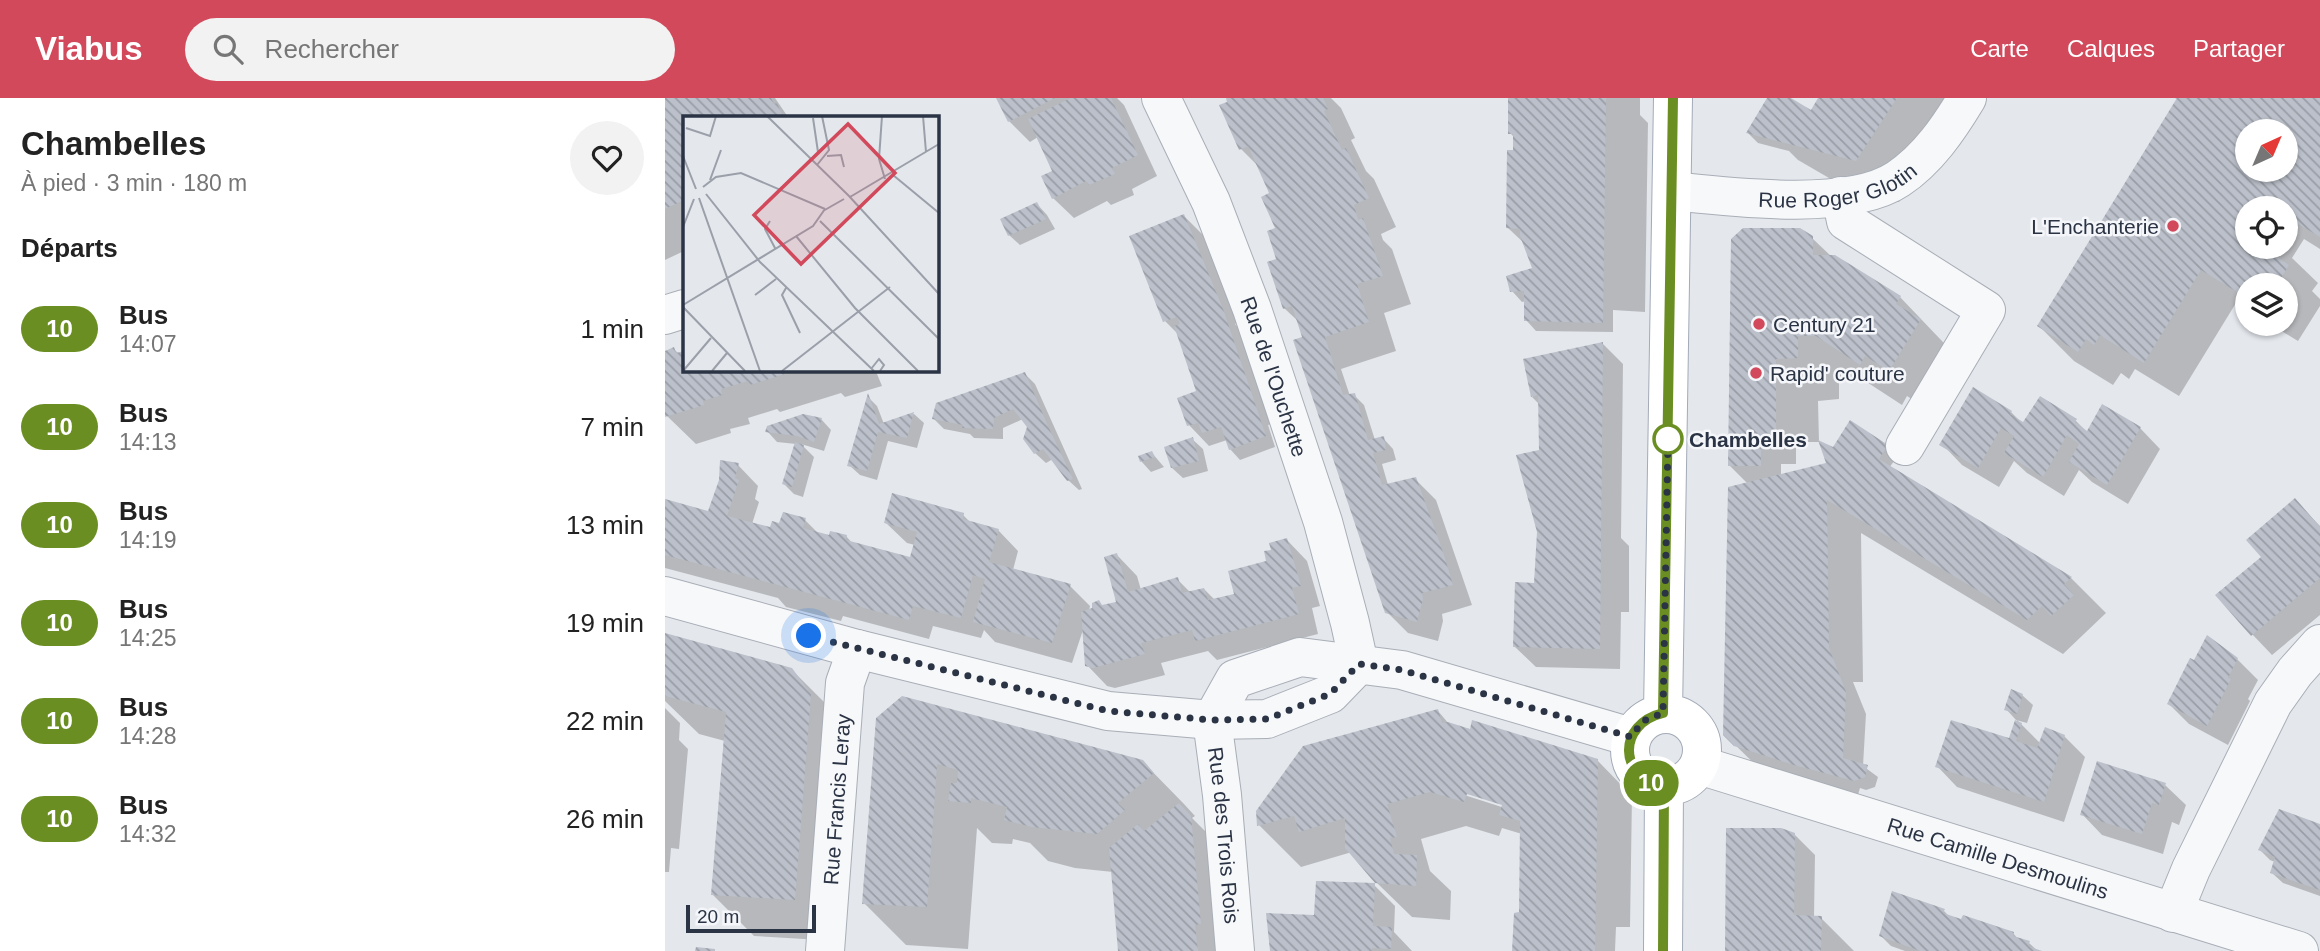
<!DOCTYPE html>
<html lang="fr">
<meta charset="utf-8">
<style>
:root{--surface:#fff;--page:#f2f2f2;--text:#222;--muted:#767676;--accent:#d1495b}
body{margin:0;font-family:Helvetica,sans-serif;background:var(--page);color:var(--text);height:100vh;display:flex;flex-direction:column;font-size:26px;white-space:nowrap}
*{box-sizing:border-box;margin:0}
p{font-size:23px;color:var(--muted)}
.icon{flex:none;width:38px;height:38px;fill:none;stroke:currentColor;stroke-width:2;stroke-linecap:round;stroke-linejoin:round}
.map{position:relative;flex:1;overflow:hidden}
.details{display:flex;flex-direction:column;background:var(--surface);width:665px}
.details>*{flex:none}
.badge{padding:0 14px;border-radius:23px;font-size:24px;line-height:46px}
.needle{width:46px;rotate:44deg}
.buttons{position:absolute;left:1570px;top:21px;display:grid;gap:14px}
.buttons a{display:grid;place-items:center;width:63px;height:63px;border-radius:50%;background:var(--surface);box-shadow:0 2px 5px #0004;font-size:35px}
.scale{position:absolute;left:21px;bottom:18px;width:130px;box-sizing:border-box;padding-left:7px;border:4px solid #2b3445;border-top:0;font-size:19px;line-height:24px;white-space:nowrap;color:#2b3445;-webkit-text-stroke:5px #f4f6f9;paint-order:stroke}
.you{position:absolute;width:35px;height:35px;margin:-18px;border:5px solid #fff;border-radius:50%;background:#1a73e8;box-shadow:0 0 0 10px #1a73e833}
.map>.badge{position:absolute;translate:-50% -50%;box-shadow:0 0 0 4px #fff}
h2{padding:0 21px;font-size:26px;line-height:63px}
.round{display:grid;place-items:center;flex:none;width:74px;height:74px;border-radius:37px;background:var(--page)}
.summary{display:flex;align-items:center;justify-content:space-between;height:119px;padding:0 21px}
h1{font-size:33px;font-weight:600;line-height:52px}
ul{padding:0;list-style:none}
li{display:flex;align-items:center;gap:21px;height:98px;padding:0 21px}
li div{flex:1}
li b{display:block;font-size:26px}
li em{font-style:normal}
li .badge{min-width:77px;font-weight:700;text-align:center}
header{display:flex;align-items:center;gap:42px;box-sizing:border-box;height:98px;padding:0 35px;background:var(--accent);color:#fff}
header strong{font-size:33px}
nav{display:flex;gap:38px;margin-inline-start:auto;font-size:24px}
.search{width:490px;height:63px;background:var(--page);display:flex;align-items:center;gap:18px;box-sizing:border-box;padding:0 24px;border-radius:38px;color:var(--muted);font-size:26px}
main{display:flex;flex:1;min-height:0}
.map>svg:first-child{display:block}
.shadow{fill:#0003;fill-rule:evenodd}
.building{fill:url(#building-back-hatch);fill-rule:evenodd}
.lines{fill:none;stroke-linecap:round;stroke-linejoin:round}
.minor-casing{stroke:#a9aeb7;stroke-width:40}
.major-casing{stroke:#a3abb8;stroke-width:40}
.minor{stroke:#f7f8fa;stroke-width:38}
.major{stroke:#fff;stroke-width:38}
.line-casing{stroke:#fff;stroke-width:16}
.line{stroke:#6b8e23;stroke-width:10}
.walk{stroke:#2b3445;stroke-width:7;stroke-dasharray:0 12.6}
.poi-dot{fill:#d1495b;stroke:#f4f6f9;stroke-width:2.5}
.stop-dot{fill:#fff;stroke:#6b8e23;stroke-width:3.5}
.labels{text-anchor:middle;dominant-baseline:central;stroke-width:5;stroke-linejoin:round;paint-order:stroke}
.street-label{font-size:21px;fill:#2b3445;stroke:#f4f6f9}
.poi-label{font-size:21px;fill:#2b3445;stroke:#f4f6f9;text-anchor:start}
.stop-label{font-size:21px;font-weight:bold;fill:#2b3445;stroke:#f4f6f9;text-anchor:start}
.inset-road{fill:none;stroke:#9a9fa9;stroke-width:2}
.view{fill:#d1495b;fill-opacity:0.15;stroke:#d1495b;stroke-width:3.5}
.inset-edge{fill:none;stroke:#2b3445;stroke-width:3.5}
</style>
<header>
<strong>Viabus</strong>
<div class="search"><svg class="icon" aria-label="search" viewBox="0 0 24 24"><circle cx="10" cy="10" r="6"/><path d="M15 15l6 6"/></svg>Rechercher</div>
<nav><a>Carte</a><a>Calques</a><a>Partager</a></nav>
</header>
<main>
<section class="details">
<div class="summary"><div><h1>Chambelles</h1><p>À pied · 3 min · 180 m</p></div><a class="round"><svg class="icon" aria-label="heart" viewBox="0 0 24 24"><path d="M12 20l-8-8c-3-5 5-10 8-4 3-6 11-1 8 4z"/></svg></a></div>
<h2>Départs</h2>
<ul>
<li><span class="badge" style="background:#6b8e23;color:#fff">10</span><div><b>Bus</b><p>14:07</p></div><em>1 min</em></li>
<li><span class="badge" style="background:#6b8e23;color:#fff">10</span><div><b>Bus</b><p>14:13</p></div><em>7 min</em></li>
<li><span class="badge" style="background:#6b8e23;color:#fff">10</span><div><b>Bus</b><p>14:19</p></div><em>13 min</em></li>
<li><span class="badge" style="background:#6b8e23;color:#fff">10</span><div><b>Bus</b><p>14:25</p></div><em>19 min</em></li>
<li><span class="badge" style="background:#6b8e23;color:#fff">10</span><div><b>Bus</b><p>14:28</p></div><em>22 min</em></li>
<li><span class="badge" style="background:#6b8e23;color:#fff">10</span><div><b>Bus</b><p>14:32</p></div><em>26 min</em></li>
</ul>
</section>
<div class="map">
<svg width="1655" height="853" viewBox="0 0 1655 853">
<defs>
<pattern id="building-back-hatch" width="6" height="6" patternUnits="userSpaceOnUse" patternTransform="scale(1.75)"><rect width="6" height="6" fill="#bbc0ca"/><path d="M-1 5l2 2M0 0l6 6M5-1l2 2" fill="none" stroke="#989da6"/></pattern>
</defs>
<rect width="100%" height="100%" fill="#e4e7ec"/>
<!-- shadow -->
<path class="shadow" d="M 0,0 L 110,0 L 123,19 L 19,19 L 19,153 L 0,162 Z
M 334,0 L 452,0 L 459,7 L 492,78 L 467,91 L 469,97 L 446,107 L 442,103 L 409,120 L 388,100 L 389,73 L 373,39 L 365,44 L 344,23 Z
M 563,0 L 666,0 L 676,10 L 690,40 L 686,42 L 701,73 L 709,81 L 731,129 L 716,136 L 718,142 L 727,151 L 746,206 L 719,215 L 731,253 L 676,271 L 685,298 L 689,297 L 699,307 L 710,342 L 718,340 L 728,351 L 731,362 L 717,366 L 723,387 L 750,381 L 771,402 L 807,507 L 777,516 L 778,523 L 773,543 L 743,535 L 722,514 L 635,225 L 619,210 L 607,96 L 595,70 L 576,51 Z
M 845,0 L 975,0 L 975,17 L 983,25 L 980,214 L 948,212 L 948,234 L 871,233 L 861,222 L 861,203 L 857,204 L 847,193 L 869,171 L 860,146 L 843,130 L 850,40 L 845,35 Z
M 1104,0 L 1123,0 L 1147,14 L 1155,0 L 1300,0 L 1234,104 L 1173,89 L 1164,80 L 1133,62 L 1124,53 L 1093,45 L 1083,35 Z
M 1510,0 L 1655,0 L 1655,151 L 1639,141 L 1627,160 L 1653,185 L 1647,193 L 1655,201 L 1655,208 L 1633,243 L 1605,226 L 1620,226 L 1620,187 L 1582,187 L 1582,212 L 1571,205 L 1514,298 L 1470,271 L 1464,281 L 1456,275 L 1448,287 L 1409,263 L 1374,228 L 1513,2 ZM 1582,33 L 1620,33 L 1620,72 L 1582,72 ZM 1582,110 L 1620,110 L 1620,149 L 1582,149 Z
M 372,106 L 382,117 L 390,131 L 355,147 L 344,137 Z
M 519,118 L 539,138 L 574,224 L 570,226 L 578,234 L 609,325 L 603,327 L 610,349 L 575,362 L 565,351 L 562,342 L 544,348 L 524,327 L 534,294 L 515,238 L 500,223 Z
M 1147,140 L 1167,159 L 1235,199 L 1297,264 L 1267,314 L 1242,298 L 1237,307 L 1194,279 L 1174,279 L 1174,301 L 1153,303 L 1154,344 L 1131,344 L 1131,366 L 1116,366 L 1116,378 L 1163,366 L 1168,352 L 1222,348 L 1232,359 L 1224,370 L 1406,480 L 1441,515 L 1398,556 L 1196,435 L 1198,584 L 1188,584 L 1201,616 L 1198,668 L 1213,679 L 1210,689 L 1201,692 L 1195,690 L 1193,697 L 1106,682 L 1060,637 L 1083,386 L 1065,368 Z
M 938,246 L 958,266 L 956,440 L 964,448 L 964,514 L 956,514 L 955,571 L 871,569 L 850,549 L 871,486 L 876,353 L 875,307 L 867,299 Z
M 9,251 L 14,256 L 19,255 L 19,271 L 210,271 L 217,288 L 180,299 L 176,295 L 115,314 L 112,311 L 83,320 L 85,326 L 65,331 L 66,335 L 31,346 L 2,318 L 0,312 L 0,255 Z
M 360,276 L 370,286 L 417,391 L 414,392 L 403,382 L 388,361 L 381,365 L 370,355 L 364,329 L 358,321 L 338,330 L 338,341 L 309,340 L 305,336 L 279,331 L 269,321 Z
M 203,299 L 212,308 L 219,326 L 249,316 L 259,325 L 252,350 L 223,343 L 212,382 L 195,377 L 184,367 Z
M 1346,314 L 1359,327 L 1411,323 L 1423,335 L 1475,330 L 1495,351 L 1463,406 L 1427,384 L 1414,372 L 1399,398 L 1362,375 L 1349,363 L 1334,389 L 1297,367 L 1277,346 Z
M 156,321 L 166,332 L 159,353 L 136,346 L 149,359 L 138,399 L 129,396 L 119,386 L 131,346 L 112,344 L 102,333 Z
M 527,341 L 538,351 L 543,373 L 518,380 L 507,370 Z
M 487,355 L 499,369 L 486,374 L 476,363 Z
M 73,367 L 93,388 L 90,401 L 94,404 L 87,426 L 106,431 L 140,422 L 155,437 L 181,438 L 188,446 L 246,461 L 250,447 L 242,445 L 221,425 L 298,417 L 306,425 L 333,432 L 353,453 L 348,472 L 405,488 L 425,508 L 424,513 L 453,505 L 452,457 L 472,478 L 476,492 L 512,481 L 526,495 L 539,491 L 550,502 L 572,497 L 603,464 L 608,454 L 622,442 L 642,463 L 655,508 L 647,510 L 653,536 L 552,562 L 543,553 L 496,565 L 500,577 L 450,590 L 442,588 L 422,567 L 419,529 L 407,565 L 330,544 L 319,532 L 316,540 L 268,528 L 264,541 L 178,518 L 176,523 L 121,509 L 113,500 L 0,470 L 0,403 L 44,415 Z
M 1630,402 L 1655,428 L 1655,517 L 1607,557 L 1587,536 L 1598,460 Z
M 0,536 L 126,571 L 169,614 L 172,843 L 89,838 L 47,796 L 60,643 L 34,636 L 0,603 Z
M 1572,561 L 1593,582 L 1583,601 L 1585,603 L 1563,647 L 1524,626 L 1504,606 Z
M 1357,597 L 1368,607 L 1362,625 L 1351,622 L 1341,611 Z
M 0,610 L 15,625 L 14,642 L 23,651 L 14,751 L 6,750 L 4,774 L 0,774 Z
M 773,613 L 784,626 L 932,662 L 967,698 L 965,829 L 951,829 L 950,853 L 849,853 L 856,816 L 857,736 L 837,730 L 834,738 L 801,728 L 756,741 L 765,773 L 786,793 L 785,822 L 747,819 L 711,784 L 687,754 L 636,769 L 594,727 ZM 794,692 L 863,713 L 862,717 L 793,695 Z
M 213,621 L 477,663 L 519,706 L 530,718 L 527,720 L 556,749 L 576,853 L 455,853 L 448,774 L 410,770 L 383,763 L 365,745 L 348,741 L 347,746 L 327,745 L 312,730 L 303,851 L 241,847 L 199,805 Z
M 1352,622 L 1376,646 L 1399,638 L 1420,659 L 1399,724 L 1292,689 L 1272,668 L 1345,643 Z
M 1500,687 L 1521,707 L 1514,727 L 1507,724 L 1498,756 L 1437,737 L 1417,716 Z
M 1615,713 L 1655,728 L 1655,798 L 1618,785 L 1607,775 L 1610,764 L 1605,762 L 1595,752 Z
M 1129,736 L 1150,757 L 1149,819 L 1156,820 L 1189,853 L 1062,853 Z
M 709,787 L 730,808 L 729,834 L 747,853 L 606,853 L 650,819 Z
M 1279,813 L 1285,819 L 1348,835 L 1354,842 L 1364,845 L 1373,853 L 1240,853 L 1226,848 L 1216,838 Z"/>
<!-- building -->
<path class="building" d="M 0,0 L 106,0 L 109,6 L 112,5 L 118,19 L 19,19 L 19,102 L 0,111 Z
M 331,0 L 390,0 L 343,24 Z
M 406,0 L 446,0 L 473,57 L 447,70 L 450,76 L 424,87 L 421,83 L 387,101 L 376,78 L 387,73 L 363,21 Z
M 561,0 L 658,0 L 663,11 L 659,13 L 677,52 L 681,50 L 704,100 L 689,107 L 693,122 L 698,120 L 718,178 L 692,186 L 704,224 L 660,239 L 678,297 L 690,295 L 703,342 L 719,338 L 721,352 L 708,355 L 717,387 L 751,379 L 779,457 L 788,487 L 757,495 L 758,501 L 752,524 L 720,515 L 628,242 L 637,239 L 627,208 L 618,211 L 602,164 L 611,161 L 602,133 L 610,130 L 596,99 L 604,95 L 583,48 L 574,52 L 554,7 L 562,4 Z
M 843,0 L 941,0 L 938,225 L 859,223 L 859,193 L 845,194 L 841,178 L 867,170 L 855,138 L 855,131 L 841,130 L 842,52 L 848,52 L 848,36 L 843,36 Z
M 1102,0 L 1126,0 L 1146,12 L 1153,0 L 1232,0 L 1191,63 L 1081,35 Z
M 1512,0 L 1655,0 L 1655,139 L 1620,118 L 1620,110 L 1608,110 L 1604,108 L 1602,110 L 1582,110 L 1582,149 L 1619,149 L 1612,159 L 1624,167 L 1612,187 L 1582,187 L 1582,200 L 1536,172 L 1479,265 L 1435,237 L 1429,247 L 1421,241 L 1413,254 L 1372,228 ZM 1582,33 L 1620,33 L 1620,72 L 1582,72 Z
M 372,104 L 381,121 L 343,138 L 335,121 Z
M 519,116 L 558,211 L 601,338 L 564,352 L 556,329 L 537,335 L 533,325 L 522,328 L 512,300 L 531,293 L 509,228 L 515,226 L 512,219 L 498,224 L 464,138 Z
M 1078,130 L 1135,130 L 1148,138 L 1148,157 L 1170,157 L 1236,198 L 1231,206 L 1256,221 L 1224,273 L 1200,258 L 1195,267 L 1151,238 L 1133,238 L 1133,260 L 1111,261 L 1111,346 L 1096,346 L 1096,368 L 1063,368 L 1066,141 Z
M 938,244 L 935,551 L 848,549 L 850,484 L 869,485 L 872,434 L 851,357 L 874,352 L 873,297 L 866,299 L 858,261 Z
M 9,249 L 11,255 L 19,253 L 19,271 L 132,272 L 85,287 L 83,283 L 56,291 L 57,297 L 38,303 L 39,307 L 0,319 L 0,253 Z
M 360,274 L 382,326 L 408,381 L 402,383 L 378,351 L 369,356 L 358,341 L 362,329 L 348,311 L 329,320 L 328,331 L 297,330 L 298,327 L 267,321 L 271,305 Z
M 1308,289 L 1347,313 L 1345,316 L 1358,324 L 1375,298 L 1412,321 L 1410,324 L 1422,333 L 1437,306 L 1476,329 L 1442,387 L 1404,364 L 1414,346 L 1402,337 L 1378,379 L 1339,355 L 1349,338 L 1336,330 L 1313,370 L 1274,347 Z
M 203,295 L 214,326 L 249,314 L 242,340 L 213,334 L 202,373 L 182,368 Z
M 138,316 L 157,320 L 149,344 L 132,338 L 100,334 L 102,328 Z
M 1185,322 L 1223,347 L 1214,361 L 1407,479 L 1399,486 L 1409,497 L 1386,518 L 1377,508 L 1362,522 L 1162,402 L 1164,550 L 1181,594 L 1178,660 L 1203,667 L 1200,679 L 1189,683 L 1129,667 L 1069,648 L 1058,637 L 1063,389 L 1161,365 L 1153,342 L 1168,349 Z
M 528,339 L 534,363 L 506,370 L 499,349 Z
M 130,344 L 139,347 L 127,389 L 117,386 Z
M 487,353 L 490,359 L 475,364 L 473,358 Z
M 55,362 L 74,365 L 70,380 L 74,382 L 62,418 L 105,429 L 107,423 L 114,425 L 118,414 L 141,420 L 138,430 L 164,437 L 165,433 L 182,437 L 181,442 L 245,459 L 252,434 L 219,425 L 227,395 L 299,415 L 298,421 L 334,431 L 324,464 L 406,486 L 387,545 L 308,524 L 320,481 L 308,477 L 296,520 L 248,508 L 244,522 L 0,457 L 0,401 L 43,413 L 54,382 Z
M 1630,400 L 1655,429 L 1655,480 L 1586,538 L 1550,497 L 1596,459 L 1581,442 Z
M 622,440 L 636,488 L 627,490 L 634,516 L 530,543 L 527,532 L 476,545 L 480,556 L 428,570 L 420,568 L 416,514 L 427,510 L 427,505 L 434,502 L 437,507 L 451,504 L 439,459 L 452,455 L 463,494 L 513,479 L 517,495 L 539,490 L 543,502 L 569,496 L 563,473 L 601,463 L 599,453 L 606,452 L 604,445 Z
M 0,535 L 127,570 L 146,596 L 130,802 L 46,797 L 61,614 L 0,598 Z
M 1542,537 L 1573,560 L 1563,580 L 1566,581 L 1542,628 L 1502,606 L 1525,560 L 1529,562 Z
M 1346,591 L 1358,596 L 1352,616 L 1339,612 Z
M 237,598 L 478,662 L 489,675 L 453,705 L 460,712 L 432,736 L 367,729 L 339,722 L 342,709 L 306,700 L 306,705 L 283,703 L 286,685 L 292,685 L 293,672 L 272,666 L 262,809 L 197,806 L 211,620 Z
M 773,611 L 777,625 L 783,624 L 805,631 L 807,622 L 933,661 L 930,853 L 847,853 L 849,815 L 854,814 L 855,723 L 834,717 L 837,707 L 802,696 L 799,704 L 765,694 L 722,706 L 732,739 L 725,740 L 729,756 L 752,757 L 751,788 L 710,785 L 708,828 L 727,829 L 726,851 L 707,850 L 707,853 L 605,853 L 601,815 L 649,817 L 651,783 L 710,785 L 680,750 L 680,720 L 634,734 L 629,718 L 592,728 L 591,713 L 638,648 Z
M 1286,622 L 1344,640 L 1350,622 L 1357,625 L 1351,643 L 1372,650 L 1380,629 L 1400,637 L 1379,704 L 1270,669 Z
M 1432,663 L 1501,685 L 1494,707 L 1487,705 L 1477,736 L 1415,717 Z
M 514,705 L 526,718 L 536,826 L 530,827 L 533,853 L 453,853 L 444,750 L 473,726 L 479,733 Z
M 1614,711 L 1655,726 L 1655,792 L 1605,775 L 1610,759 L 1593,752 Z
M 1061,730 L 1116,730 L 1130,735 L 1129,817 L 1157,818 L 1156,853 L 1060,853 Z
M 1227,793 L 1280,811 L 1278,815 L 1296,821 L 1298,817 L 1349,834 L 1348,838 L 1365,843 L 1363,848 L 1377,853 L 1255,853 L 1214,838 Z
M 31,849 L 50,851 L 50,853 L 30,853 Z"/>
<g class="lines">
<defs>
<g id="minor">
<path id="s1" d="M 496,0 L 546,104 L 587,211 L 658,424 L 685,525 L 694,566"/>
<path id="s2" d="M 1007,93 C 1065,99 1184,114 1233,81 C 1263,61 1284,30 1302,0"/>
<path d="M 1176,98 L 1181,123 L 1321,212 L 1240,348"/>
<path d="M 0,217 L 19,211"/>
<path d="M 0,498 L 192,551 L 443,613 L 547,622 L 602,621 L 665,596 L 694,566"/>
<path d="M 547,622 L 570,581 L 635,559 L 737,572 L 966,639"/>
<path id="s3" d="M 547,622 L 557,697 L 570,853"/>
<path id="s4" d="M 1034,667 L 1634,853"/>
<path d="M 1508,815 L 1526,771 L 1608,605 L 1630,574 L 1655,546"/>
<path id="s5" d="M 160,853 L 180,585 L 192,551"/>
</g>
<path id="major" d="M 998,615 L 1008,0
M965 652a36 36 0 1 1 72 0a36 36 0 1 1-72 0Z
M 998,853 L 999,688"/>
</defs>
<!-- minor casing -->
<use href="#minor" class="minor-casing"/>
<!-- major casing -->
<use href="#major" class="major-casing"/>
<!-- minor -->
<use href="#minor" class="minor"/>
<!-- major -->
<use href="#major" class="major"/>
</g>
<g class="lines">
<defs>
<path id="line" d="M 998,853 L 999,688 C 953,680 952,626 998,615 L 1008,0"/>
</defs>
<!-- line casing -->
<use href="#line" class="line-casing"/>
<!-- line -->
<use href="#line" class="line"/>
<!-- walk -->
<path class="walk" d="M 144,538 L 443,613 L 547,622 L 602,621 L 665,596 L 694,566 L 737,572 L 966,639 L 978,623 L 998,615 L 1003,341"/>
</g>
<!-- markers -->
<g class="poi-dot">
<circle cx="1508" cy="128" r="7"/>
<circle cx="1094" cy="226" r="7"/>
<circle cx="1091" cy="275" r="7"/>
</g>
<circle class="stop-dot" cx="1003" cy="341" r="14"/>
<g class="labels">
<!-- street labels -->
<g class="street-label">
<text stroke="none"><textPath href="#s2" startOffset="168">Rue Roger Glotin</textPath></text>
<text stroke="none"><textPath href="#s1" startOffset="301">Rue de l'Ouchette</textPath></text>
<text stroke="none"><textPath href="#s5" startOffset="152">Rue Francis Leray</textPath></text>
<text stroke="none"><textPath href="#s3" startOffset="116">Rue des Trois Rois</textPath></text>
<text stroke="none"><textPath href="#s4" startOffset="313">Rue Camille Desmoulins</textPath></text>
</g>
<!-- poi labels -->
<g class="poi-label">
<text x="1494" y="128" text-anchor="end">L'Enchanterie</text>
<text x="1108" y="226">Century 21</text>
<text x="1105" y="275">Rapid' couture</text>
</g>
<!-- stop labels -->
<g class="stop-label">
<text x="1024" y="341">Chambelles</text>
</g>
</g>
<!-- overview -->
<g transform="translate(18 18)">
<rect width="256" height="256" fill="#e4e7ec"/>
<path class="inset-road" d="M 84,0 L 166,80 L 256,178M 199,0 L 196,43 L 202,63M 240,0 L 243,36M 130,2 L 135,36M 3,12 L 27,20 L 33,0M 0,40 L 13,73M 144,40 L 158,39 L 161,51M 134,49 L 146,34 L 139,0M 210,59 L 256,97M 27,64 L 38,34M 20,71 L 33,61 L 58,57 L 142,93M 23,78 L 77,146 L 191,255M 167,81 L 256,28M 16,82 L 77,255M 140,95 L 161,83M 87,105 L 82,113 L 92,132M 137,105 L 256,223M 0,111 L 11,83M 113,120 L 172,192 L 235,255M 103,172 L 99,179 L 117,217M 72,179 L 93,163M 0,189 L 130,110 L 142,93M 0,191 L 62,255M 188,253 L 196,243 L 201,249 L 197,255M 0,255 L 28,222M 29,255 L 44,237M 99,255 L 207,171"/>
<path class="view" d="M 165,8 L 212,57 L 118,148 L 71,99 Z"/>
<rect width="256" height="256" class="inset-edge"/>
</g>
</svg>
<div class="buttons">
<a><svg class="needle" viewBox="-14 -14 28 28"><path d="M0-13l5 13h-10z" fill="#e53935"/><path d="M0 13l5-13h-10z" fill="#767676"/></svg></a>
<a><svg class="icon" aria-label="locate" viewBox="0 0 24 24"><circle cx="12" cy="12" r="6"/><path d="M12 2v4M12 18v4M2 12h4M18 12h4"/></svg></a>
<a><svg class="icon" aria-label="layers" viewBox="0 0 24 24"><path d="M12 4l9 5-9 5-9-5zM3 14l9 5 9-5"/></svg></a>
</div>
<div class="scale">20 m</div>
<div class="you" style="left:144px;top:538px"></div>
<b class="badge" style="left:986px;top:685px;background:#6b8e23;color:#fff">10</b>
</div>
</main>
